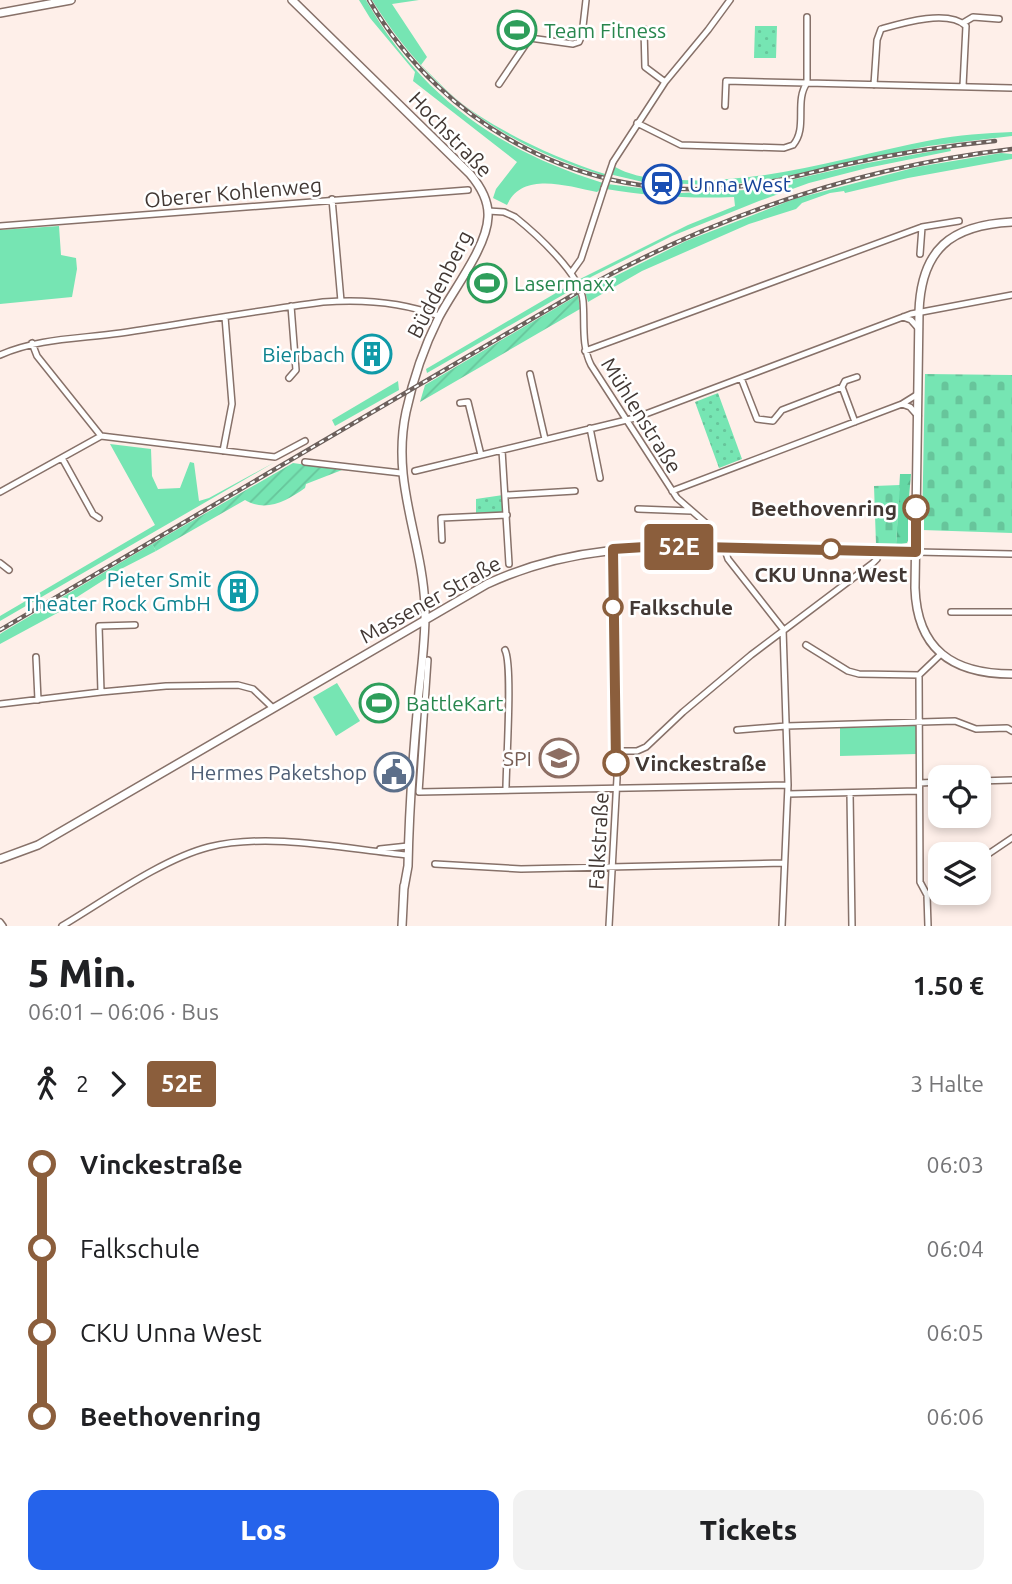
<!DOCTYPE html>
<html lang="de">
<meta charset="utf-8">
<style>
:root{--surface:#fff;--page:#f2f2f2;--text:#202124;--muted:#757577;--accent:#2563eb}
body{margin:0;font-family:Ubuntu,sans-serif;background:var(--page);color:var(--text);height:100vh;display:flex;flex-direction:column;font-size:26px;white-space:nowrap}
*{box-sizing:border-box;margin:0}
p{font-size:23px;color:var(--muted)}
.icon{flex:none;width:38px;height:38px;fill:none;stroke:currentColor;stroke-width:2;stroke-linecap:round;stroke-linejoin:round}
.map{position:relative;height:926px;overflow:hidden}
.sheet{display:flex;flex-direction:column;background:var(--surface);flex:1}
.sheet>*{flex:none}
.badge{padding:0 14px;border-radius:5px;font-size:24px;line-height:46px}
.controls{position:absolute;left:928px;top:765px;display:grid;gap:14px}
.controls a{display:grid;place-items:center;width:63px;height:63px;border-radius:14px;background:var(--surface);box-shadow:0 4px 10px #0003;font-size:35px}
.map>.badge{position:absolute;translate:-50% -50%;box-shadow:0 0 0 4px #fff}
.legs{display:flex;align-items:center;gap:10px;height:77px;padding:0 28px;font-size:23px}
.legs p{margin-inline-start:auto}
.overview{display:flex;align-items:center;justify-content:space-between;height:119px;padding:0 28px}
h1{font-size:38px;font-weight:800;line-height:52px}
.action{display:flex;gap:14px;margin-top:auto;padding:14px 28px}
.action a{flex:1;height:80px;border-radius:14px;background:var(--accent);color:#fff;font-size:28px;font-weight:800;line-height:80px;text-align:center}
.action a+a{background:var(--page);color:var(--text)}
ul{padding:0 28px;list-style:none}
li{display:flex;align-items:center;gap:24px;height:84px;font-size:26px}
li i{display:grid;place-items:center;width:10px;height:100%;margin:0 9px;background:currentColor}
li i::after{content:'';width:18px;height:18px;margin:-9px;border:5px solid;border-radius:50%;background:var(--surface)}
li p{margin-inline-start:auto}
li:first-child i{background:linear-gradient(#0000 50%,currentColor 0)}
li:last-child i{background:linear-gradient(currentColor 50%,#0000 0)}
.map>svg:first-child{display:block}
.grass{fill:#76e5b3}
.forest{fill:url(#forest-firs)}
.cemetery{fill:url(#cemetery-stones)}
.park{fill:url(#park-dots)}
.garden{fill:url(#garden-furrows)}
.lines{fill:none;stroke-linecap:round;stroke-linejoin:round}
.street-casing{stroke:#877169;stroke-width:8}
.secondary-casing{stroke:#877169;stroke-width:10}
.street{stroke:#fff;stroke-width:5}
.secondary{stroke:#fff;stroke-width:7}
.rail-casing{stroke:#6c605c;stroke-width:4.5}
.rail{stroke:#fff;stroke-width:2;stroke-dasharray:5;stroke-linecap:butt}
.street-bridge-casing{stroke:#877169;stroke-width:8;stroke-linecap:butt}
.street-bridge{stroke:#fff;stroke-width:5}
.line-1-casing{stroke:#fff;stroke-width:16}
.line-1{stroke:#8b5e3c;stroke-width:10}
.stop-1-dot{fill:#fff;stroke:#8b5e3c;stroke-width:3.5}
.labels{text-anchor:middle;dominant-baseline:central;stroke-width:5;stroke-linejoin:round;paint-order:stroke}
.leisure-label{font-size:21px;fill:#27864d;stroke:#fff;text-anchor:start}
.street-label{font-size:21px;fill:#423834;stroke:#fff}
.transit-label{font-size:21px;fill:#164399;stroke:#fff;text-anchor:start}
.culture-label{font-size:21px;fill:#0d838f;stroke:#fff;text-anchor:end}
.stop-label{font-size:21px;font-weight:bold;fill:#423834;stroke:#fff;text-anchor:start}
.education-label{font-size:21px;fill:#785e54;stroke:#fff;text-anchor:end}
.service-label{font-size:21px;fill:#4e5e75;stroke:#fff;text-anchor:end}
</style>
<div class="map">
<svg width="1012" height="926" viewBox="0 0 1012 926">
<defs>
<pattern id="forest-firs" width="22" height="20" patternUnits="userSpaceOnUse" patternTransform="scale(1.75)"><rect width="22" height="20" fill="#64d8a5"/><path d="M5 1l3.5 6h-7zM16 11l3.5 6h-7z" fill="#54b087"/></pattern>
<pattern id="cemetery-stones" width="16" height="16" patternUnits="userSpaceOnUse" patternTransform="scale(1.75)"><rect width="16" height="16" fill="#76e5b3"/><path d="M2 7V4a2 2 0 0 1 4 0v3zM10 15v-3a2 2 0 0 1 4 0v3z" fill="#67c59b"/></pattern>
<pattern id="park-dots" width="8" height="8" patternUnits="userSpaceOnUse" patternTransform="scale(1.75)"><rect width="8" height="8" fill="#76e5b3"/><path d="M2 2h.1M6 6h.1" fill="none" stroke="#67c59b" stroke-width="1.8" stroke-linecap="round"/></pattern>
<pattern id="garden-furrows" width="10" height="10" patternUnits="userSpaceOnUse" patternTransform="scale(1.75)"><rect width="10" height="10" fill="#76e5b3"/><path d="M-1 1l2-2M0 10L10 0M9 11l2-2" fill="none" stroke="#67c59b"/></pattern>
</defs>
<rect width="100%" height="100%" fill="#feefe9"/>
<!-- grass -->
<path class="grass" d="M 359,0 L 366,0 C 421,97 498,150 603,183 L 602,188 L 597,192 C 567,186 522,171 507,205 L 493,198 L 496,189 L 517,162 L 413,81 L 415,72 L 370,18 Z
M 372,0 L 419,0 L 392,4 L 427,57 L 421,65 C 439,83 457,102 478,115 C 517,140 561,160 605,174 L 605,176 C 501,145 429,92 372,0 Z
M 1012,132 L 1012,136 L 928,146 L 774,179 L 712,187 L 710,185 L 643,182 L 609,174 L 613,166 C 635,178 654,179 680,180 C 766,184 848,156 932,140 C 958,135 986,133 1012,132 Z
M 950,148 L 951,151 L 867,168 L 809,183 L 759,201 L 672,236 L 591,277 L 581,285 L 578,280 L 688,225 L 735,206 L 734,197 C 690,199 649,196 606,189 L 607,184 L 681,193 L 747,190 L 862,164 Z
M 1001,153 L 1012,154 L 1012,159 L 908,178 L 845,193 L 844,191 L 830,193 L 802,203 L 796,209 L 749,224 L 642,271 L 588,302 L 585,291 L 686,241 L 794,199 L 917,167 Z
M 59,226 L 61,255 L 76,258 L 77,269 L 72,297 L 0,304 L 0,230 Z
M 573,283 L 575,288 L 427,373 L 426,369 Z
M 398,381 L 399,390 L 335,426 L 332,420 Z
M 110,444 L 151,449 L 152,476 L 158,489 L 180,488 L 190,462 L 194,463 L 199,501 L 209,498 L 275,462 L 0,621 L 0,616 L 155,525 Z
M 152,544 L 156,551 L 121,569 L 74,599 L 74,604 L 0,644 L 0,634 L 3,632 Z
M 337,683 L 360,721 L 336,736 L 313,697 Z
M 916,726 L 916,754 L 840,756 L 840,728 Z"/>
<!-- forest -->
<path class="forest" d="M 900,474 L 911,474 L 908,509 L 910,536 L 907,543 L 896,545 Z"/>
<!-- cemetery -->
<path class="cemetery" d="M 925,374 L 1012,375 L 1012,533 L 922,530 Z
M 900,485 L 896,545 L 876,544 L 874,486 Z"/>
<!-- park -->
<path class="park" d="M 755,26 L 777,26 L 776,58 L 754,58 Z
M 718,393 L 742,459 L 719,468 L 695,402 Z
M 503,495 L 504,509 L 502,512 L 476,513 L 476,499 Z"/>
<!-- garden -->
<path class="garden" d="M 578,295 L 580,309 L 420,402 L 425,385 Z
M 293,463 L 342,470 L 306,484 L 305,488 C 288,500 266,513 245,500 L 156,551 L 152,544 Z"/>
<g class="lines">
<defs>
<path id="street" d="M 963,23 L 973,17 L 999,19
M 644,29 L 645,67 L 665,82
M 499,84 L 530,38 L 573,44 L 579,42 L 582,35 L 586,0
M 874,85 L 877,40 L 881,29 C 902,23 948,9 966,26 L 963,86
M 725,106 L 726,81 L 807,83 L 807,17
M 637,123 L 681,145 L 784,148 L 793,145 C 808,128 794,101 807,83 L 1012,88
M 613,162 L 665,82 L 708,30 L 730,0
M 332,199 L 341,301
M 488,211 L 504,212 L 515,217 C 535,233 581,274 583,301 C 585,322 581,345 591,365 L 677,498 L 707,524 L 711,535 L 712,547
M 0,226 L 468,190
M 920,254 L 922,227
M 571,273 L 581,259 L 604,188
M 903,317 L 911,320 L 919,329
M 32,343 L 37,356 L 101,436 L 275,457 L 305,441
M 585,351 L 922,227 L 959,221
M 0,355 C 39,338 79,339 121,333 C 188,323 255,311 323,302 C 362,299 402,302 439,316
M 530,374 L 545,439
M 289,378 L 296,370 L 291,306
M 741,378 L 757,419 L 773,421 L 782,410 L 842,387 L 855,422
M 842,387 L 845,381 L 857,377
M 460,403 L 468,402 L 481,455
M 902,404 L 910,407 L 918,416
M 590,428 L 600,478
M 502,450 L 509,564
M 223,451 L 232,404 L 225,317
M 62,458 L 93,514 L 99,518
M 305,462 L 401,473
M 415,471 L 635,418 L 911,314 L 1012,295
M 672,491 L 902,404 L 918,394
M 0,492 L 101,436
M 506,495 L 575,491
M 638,509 L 691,511
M 442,540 L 441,518 L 507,515
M 724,547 L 728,559 L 783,629
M 916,552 L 1012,554
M 0,563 L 9,570
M 951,612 L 1012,612
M 806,645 L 848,671 L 859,674 L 919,675 L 941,654
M 505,650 C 513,665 506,765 506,789
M 36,657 L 38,700
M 428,660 L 419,792 L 788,785
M 919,675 L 920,882 L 927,895 L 928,926
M 101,692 L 99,626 L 135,625
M 0,704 L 101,692 L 166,686 L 238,685 L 253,689 L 273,708
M 737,730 L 786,726 L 955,721 L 976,729 L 1007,728 L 1012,731
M 615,751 L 637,751 L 646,747 L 683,712 L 751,655 L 873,563 L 877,559 L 879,551
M 978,781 L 1012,780
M 920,783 L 940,782
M 850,793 L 852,926
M 788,794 L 918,791
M 380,849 L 408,846
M 978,861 L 1012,838
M 435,864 L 521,869 L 784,863
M 927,895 L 940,887
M 0,922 L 3,926
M 62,926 C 104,901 162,859 209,847 C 269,832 346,849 407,855
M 609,926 L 617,778 L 613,549
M 782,926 L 788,785 L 783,629"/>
<path id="secondary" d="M 292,0 L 470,174 C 481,187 489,201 488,217 C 487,247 453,290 439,317 C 424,347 413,379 406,412 C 391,483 422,538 425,606 C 426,638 421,670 418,702 C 413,756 409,812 408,866 L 404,888
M 0,13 L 71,0
M 1012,222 C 951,225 921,249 919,312 L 915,588 C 917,650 953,674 1012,674
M 0,859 L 38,845 L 487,584 C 569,546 645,546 733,548 C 794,549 855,551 916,552
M 402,926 L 404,886"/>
</defs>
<!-- street casing -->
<use href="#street" class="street-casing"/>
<!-- secondary casing -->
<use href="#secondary" class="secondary-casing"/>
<!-- street -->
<use href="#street" class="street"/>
<!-- secondary -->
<use href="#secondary" class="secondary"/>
<defs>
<path id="rail" d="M 369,0 C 444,128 586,203 734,187 C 771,184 807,173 843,165 C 893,154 944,146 995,141
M 0,630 L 583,289 C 717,215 860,167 1012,149"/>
</defs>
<!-- rail casing -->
<use href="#rail" class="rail-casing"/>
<!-- rail -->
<use href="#rail" class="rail"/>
<defs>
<path id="street-bridge" d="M 604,188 L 613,162"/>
</defs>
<!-- street-bridge casing -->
<use href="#street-bridge" class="street-bridge-casing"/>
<!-- street-bridge -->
<use href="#street-bridge" class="street-bridge"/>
</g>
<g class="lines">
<defs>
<path id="line-1" d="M 616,763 L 613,549 L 661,546 L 916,552 L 916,508"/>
</defs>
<!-- line-1 casing -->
<use href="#line-1" class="line-1-casing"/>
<!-- line-1 -->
<use href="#line-1" class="line-1"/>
</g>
<!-- icons -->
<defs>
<symbol id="stadium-ring" viewBox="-11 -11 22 22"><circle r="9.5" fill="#fff" stroke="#2e9e5b" stroke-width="1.5"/><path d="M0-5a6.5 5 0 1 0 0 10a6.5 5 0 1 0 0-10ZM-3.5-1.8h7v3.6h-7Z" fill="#2e9e5b"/></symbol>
<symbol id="station-ring" viewBox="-11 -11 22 22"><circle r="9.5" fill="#fff" stroke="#1a4fb4" stroke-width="1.5"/><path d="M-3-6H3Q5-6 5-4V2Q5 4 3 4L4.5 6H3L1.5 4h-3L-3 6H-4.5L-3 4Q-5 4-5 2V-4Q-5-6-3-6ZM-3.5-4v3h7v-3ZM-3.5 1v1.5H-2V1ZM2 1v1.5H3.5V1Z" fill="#1a4fb4"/></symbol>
<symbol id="building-ring" viewBox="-11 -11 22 22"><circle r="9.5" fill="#fff" stroke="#0f9aa8" stroke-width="1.5"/><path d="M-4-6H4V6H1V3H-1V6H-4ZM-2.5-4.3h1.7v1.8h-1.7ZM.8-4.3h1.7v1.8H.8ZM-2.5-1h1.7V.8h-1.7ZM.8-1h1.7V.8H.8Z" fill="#0f9aa8"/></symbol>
<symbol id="school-ring" viewBox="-11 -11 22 22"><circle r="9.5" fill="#fff" stroke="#8d6e63" stroke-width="1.5"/><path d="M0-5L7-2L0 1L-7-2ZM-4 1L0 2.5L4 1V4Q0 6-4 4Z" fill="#8d6e63"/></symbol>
<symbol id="civic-ring" viewBox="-11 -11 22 22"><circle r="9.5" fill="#fff" stroke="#5c6f8a" stroke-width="1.5"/><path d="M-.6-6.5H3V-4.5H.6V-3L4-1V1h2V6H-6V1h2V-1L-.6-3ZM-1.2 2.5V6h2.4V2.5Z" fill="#5c6f8a"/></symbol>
</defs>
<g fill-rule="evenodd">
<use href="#stadium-ring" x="495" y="8" width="44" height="44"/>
<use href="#station-ring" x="640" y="162" width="44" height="44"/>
<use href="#stadium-ring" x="465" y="261" width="44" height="44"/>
<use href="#building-ring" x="350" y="332" width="44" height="44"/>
<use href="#building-ring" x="216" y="569" width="44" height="44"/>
<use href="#stadium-ring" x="357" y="681" width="44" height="44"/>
<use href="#school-ring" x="537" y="736" width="44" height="44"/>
<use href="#civic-ring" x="372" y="750" width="44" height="44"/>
</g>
<!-- markers -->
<g class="stop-1-dot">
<circle cx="916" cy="508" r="12"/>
<circle cx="831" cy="549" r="9"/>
<circle cx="613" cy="607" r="9"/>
<circle cx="616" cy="763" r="12"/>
</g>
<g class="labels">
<!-- leisure labels -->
<g class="leisure-label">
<text x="544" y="30">Team Fitness</text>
<text x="514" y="283">Lasermaxx</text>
<text x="406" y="703">BattleKart</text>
</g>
<!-- street labels -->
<g class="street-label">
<text transform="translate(451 134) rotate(46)">Hochstraße</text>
<text transform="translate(233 192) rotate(-5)">Oberer Kohlenweg</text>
<text transform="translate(439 284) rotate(-63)">Büddenberg</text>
<text transform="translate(642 415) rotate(58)">Mühlenstraße</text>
<text transform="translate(430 599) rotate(-29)">Massener Straße</text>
<text transform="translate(598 841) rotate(-87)">Falkstraße</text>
</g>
<!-- transit labels -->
<g class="transit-label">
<text x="689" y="184">Unna West</text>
</g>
<!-- culture labels -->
<g class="culture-label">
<text x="345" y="354">Bierbach</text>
<text x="211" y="579">Pieter Smit<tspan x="211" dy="24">Theater Rock GmbH</tspan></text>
</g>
<!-- stop labels -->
<g class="stop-label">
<text x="897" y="508" text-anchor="end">Beethovenring</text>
<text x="831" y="574" text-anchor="middle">CKU Unna West</text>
<text x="629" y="607">Falkschule</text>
<text x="635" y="763">Vinckestraße</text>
</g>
<!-- education labels -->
<g class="education-label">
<text x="532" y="758">SPI</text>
</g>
<!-- service labels -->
<g class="service-label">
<text x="367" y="772">Hermes Paketshop</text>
</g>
</g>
</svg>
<div class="controls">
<a><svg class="icon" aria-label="locate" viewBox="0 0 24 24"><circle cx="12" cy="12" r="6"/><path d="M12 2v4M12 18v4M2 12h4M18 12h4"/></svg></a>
<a><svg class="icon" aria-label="layers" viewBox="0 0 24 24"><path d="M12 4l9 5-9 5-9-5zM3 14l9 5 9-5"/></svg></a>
</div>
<b class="badge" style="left:679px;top:547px;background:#8b5e3c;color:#fff">52E</b>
</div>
<section class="sheet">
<div class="overview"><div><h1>5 Min.</h1><p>06:01 – 06:06 · Bus</p></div><b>1.50 €</b></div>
<div class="legs"><svg class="icon" aria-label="walk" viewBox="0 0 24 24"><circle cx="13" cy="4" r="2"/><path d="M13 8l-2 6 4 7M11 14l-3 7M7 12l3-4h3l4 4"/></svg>2<svg class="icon" aria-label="forward" viewBox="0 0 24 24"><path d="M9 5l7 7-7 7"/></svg><b class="badge" style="background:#8b5e3c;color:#fff">52E</b><p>3 Halte</p></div>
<ul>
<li><i style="color:#8b5e3c"></i><b>Vinckestraße</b><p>06:03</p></li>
<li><i style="color:#8b5e3c"></i><span>Falkschule</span><p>06:04</p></li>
<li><i style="color:#8b5e3c"></i><span>CKU Unna West</span><p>06:05</p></li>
<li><i style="color:#8b5e3c"></i><b>Beethovenring</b><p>06:06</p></li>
</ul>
<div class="action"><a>Los</a><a>Tickets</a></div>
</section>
